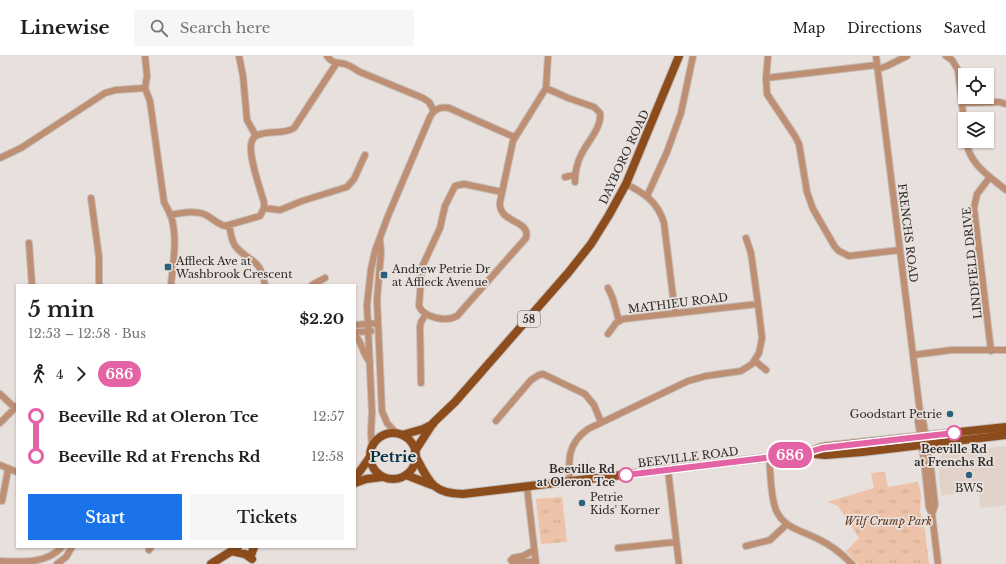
<!DOCTYPE html>
<meta charset="utf-8">
<style>
:root{--surface:#fff;--page:#f6f6f6;--text:#202124;--muted:#757577;--line:#e0e0e0;--accent:#1a73e8}
body{margin:0;font-family:"Libre Baskerville",serif;background:var(--page);color:var(--text);height:100vh;display:flex;flex-direction:column;font-size:15px;white-space:nowrap}
*{box-sizing:border-box;margin:0}
p{font-size:13px;color:var(--muted)}
.icon{flex:none;width:22px;height:22px;fill:none;stroke:currentColor;stroke-width:2;stroke-linecap:round;stroke-linejoin:round}
.map{position:relative;flex:1;overflow:hidden}
.details{position:absolute;left:16px;top:228px;width:340px;height:264px;display:flex;flex-direction:column;background:var(--surface);border-radius:0px;box-shadow:0 1px 3px #0004}
.details>*{flex:none}
.badge{padding:0 8px;border-radius:13px;font-size:14px;line-height:26px}
.fabs{position:absolute;left:958px;top:12px;display:grid;gap:8px}
.fabs a{display:grid;place-items:center;width:36px;height:36px;border-radius:0px;background:var(--surface);box-shadow:0 1px 3px #0004;font-size:20px}
.map>.badge{position:absolute;translate:-50% -50%;box-shadow:0 0 0 2px #fff}
.legs{display:flex;align-items:center;gap:6px;height:44px;padding:0 12px;font-size:13px}
.legs p{margin-inline-start:auto}
.headline{display:flex;align-items:center;justify-content:space-between;height:68px;padding:0 12px}
h1{font-size:22px;font-weight:600;line-height:30px}
.primary-button{display:flex;gap:8px;margin-top:auto;padding:8px 12px}
.primary-button a{flex:1;height:46px;border-radius:0px;background:var(--accent);color:#fff;font-size:16px;font-weight:600;line-height:46px;text-align:center}
.primary-button a+a{background:var(--page);color:var(--text)}
ul{padding:0 12px;list-style:none}
li{display:flex;align-items:center;gap:14px;height:40px;font-size:15px}
li i{display:grid;place-items:center;width:6px;height:100%;margin:0 5px;background:currentColor}
li i::after{content:'';width:10px;height:10px;margin:-5px;border:3px solid;border-radius:50%;background:var(--surface)}
li p{margin-inline-start:auto}
li:first-child i{background:linear-gradient(#0000 50%,currentColor 0)}
li:last-child i{background:linear-gradient(currentColor 50%,#0000 0)}
header{display:flex;align-items:center;gap:24px;box-sizing:border-box;height:56px;padding:0 20px;background:var(--surface);border-bottom:1px solid var(--line)}
header strong{font-size:19px}
nav{display:flex;gap:22px;margin-inline-start:auto;font-size:14px}
.search{width:280px;height:36px;background:var(--page);display:flex;align-items:center;gap:10px;box-sizing:border-box;padding:0 14px;border-radius:0px;color:var(--muted);font-size:15px}
.map>svg:first-child{display:block}
.built{fill:#e1d3ca}
.park{fill:url(#park-tufts)}
.lines{fill:none;stroke-linecap:round;stroke-linejoin:round}
.minor-casing{stroke:#c3bcb8;stroke-width:8}
.major-casing{stroke:#c3bcb8;stroke-width:10}
.minor{stroke:#be8f72;stroke-width:6}
.major{stroke:#8d4c1c;stroke-width:8}
.line-1-casing{stroke:#fff;stroke-width:9}
.line-1{stroke:#e463a4;stroke-width:6}
.poi-dot{fill:#2b617c;stroke:#e8e0dc;stroke-width:1.5}
.stop-1-dot{fill:#fff;stroke:#e463a4;stroke-width:2}
.labels{text-anchor:middle;dominant-baseline:central;stroke-width:3.5;stroke-linejoin:round;paint-order:stroke}
.shield{fill:#e8e0dc;stroke:#66615f;stroke-width:1}
.shield-label{font-size:10px;font-weight:bold;fill:#2e2b2a}
.street-label{font-size:11px;fill:#2e2b2a;stroke:#e8e0dc}
.poi-label{font-size:11px;fill:#2e2b2a;stroke:#e8e0dc;text-anchor:start}
.stop-label{font-size:11px;font-weight:bold;fill:#2e2b2a;stroke:#e8e0dc}
.park-label{font-size:11px;font-style:italic;fill:#603517;stroke:#e8e0dc}
.district-label{font-size:15px;font-weight:bold;fill:#003044;stroke:#e8e0dc}
</style>
<header>
<strong>Linewise</strong>
<div class="search"><svg class="icon" aria-label="search" viewBox="0 0 24 24"><circle cx="10" cy="10" r="6"/><path d="M15 15l6 6"/></svg>Search here</div>
<nav><a>Map</a><a>Directions</a><a>Saved</a></nav>
</header>
<div class="map">
<svg width="1006" height="508" viewBox="0 0 1006 508">
<defs>
<pattern id="park-tufts" width="24" height="20" patternUnits="userSpaceOnUse"><rect width="24" height="20" fill="#edc2a8"/><path d="M3 7l-1-3M5 7V3M7 7l1-3M15 17l-1-3M17 17v-4M19 17l1-3" fill="none" stroke="#cca791"/></pattern>
</defs>
<rect width="100%" height="100%" fill="#e8e0dc"/>
<!-- built -->
<path class="built" d="M 1006,390 L 1006,449 L 981,452 L 978,434 L 941,440 L 938,404 L 943,397 Z"/>
<!-- park -->
<path class="park" d="M 885,416 L 888,431 L 918,426 L 921,439 L 920,455 L 925,475 L 929,508 L 858,508 L 846,495 L 859,482 L 838,450 L 827,446 L 874,432 L 871,417 Z
M 562,441 L 567,486 L 541,488 L 536,443 Z"/>
<g class="lines">
<defs>
<path id="minor" d="M 145,0 L 147,20 L 145,32 L 150,45 L 164,146 C 166,150 169,155 171,160 C 178,183 173,206 171,229
M 239,0 L 243,20 L 247,64 L 256,80
M 327,0 C 333,8 337,6 345,8 C 351,10 355,13 360,16 L 423,42 L 429,46 L 434,55
M 768,0 L 766,22 L 767,38 L 795,80 L 799,88 L 807,136 L 813,153 L 835,191 L 839,195 L 849,200 L 900,194
M 876,0 L 920,356 L 923,365 L 930,404 L 935,449 L 932,458
M 946,0 L 952,4 L 958,14 L 965,73
M 878,13 L 887,10 L 907,0
M 766,22 L 877,9
M 546,32 L 568,42 L 594,51 L 600,57 C 602,72 587,86 581,99 C 577,107 575,117 575,126
M 963,47 L 999,46 L 1006,48
M 966,85 C 970,109 989,120 1006,134
M 0,102 L 21,92 L 105,37 L 116,34 L 145,32
M 565,121 L 575,119
M 990,121 L 977,138 L 974,152 L 991,295
M 626,128 C 644,137 658,146 664,167 L 675,257
M 502,136 L 464,128 L 455,130 L 445,150 L 440,172 L 422,211 L 419,250 C 424,262 446,266 457,260 L 526,182 C 531,163 498,168 500,146 L 513,85 L 546,32 L 548,0
M 647,140 L 667,96 L 681,57 L 693,0
M 91,142 L 99,201 L 99,229
M 264,152 L 280,154 L 302,145 L 347,131 L 354,123 L 365,99
M 170,159 C 181,157 196,154 206,159 C 212,162 217,168 225,170 L 260,160 L 264,152 L 264,146 C 260,133 247,96 252,85 C 253,81 257,79 261,78 C 272,75 285,78 294,72 L 336,8
M 229,170 C 231,176 231,185 236,191 C 251,208 260,201 265,229
M 380,185 L 381,196 L 377,244 L 382,355 L 387,367 L 397,378
M 29,187 L 32,229
M 312,229 L 325,222
M 608,232 L 613,243 L 619,265
M 355,269 L 378,267
M 355,276 L 371,275
M 608,278 L 616,267 L 623,263 L 758,248
M 355,279 C 363,287 362,298 370,306
M 913,299 L 952,294 L 1006,294
M 755,305 L 766,314
M 421,327 L 420,271 L 421,266 L 426,258
M 0,338 L 15,352
M 919,358 L 918,365 L 924,404 L 929,451 L 932,458 L 938,508
M 496,365 L 531,324 L 539,319 L 543,318 L 585,338 L 594,349 L 601,366
M 0,367 L 17,350
M 372,391 L 371,377 L 372,356 L 367,249 L 371,213 L 375,195 L 388,160 L 430,61 C 434,53 440,50 449,52 L 514,81
M 769,402 C 771,418 770,439 776,454 C 784,473 804,475 820,484 C 833,490 842,498 852,508
M 0,409 L 17,416
M 668,414 L 679,508
M 570,426 C 568,403 568,387 588,373 L 688,325 L 706,320 L 741,315 L 752,308 L 759,297 L 762,282 L 758,248 L 751,197 L 746,182
M 527,431 L 536,508
M 2,445 L 8,414
M 746,490 L 770,484 L 787,468
M 618,492 L 676,486
M 149,494 L 151,491
M 534,494 L 523,500 L 513,502 L 511,504 L 513,507 L 515,507 L 535,505
M 0,505 C 23,506 46,508 62,491
M 57,508 L 66,501 L 72,491"/>
<path id="major" d="M370 400a23 23 0 1 1 46 0a23 23 0 1 1-46 0Z
M 402,379 L 423,373 L 433,368
M 415,395 L 433,367 L 455,346 L 568,217 L 591,188 L 609,159 L 626,128 L 679,0
M 809,396 L 822,391 L 1006,371
M 416,401 C 429,426 433,438 463,438 L 806,397 L 825,399 L 862,396 L 1006,379
M 406,419 L 432,429
M 355,422 L 370,401
M 355,427 L 366,423 L 382,421
M 231,495 L 245,498 L 252,503
M 251,499 L 254,491
M 211,508 L 238,491"/>
</defs>
<!-- minor casing -->
<use href="#minor" class="minor-casing"/>
<!-- major casing -->
<use href="#major" class="major-casing"/>
<!-- minor -->
<use href="#minor" class="minor"/>
<!-- major -->
<use href="#major" class="major"/>
</g>
<g class="lines">
<defs>
<path id="line-1" d="M 626,419 L 806,397 L 822,392 L 954,377"/>
</defs>
<!-- line-1 casing -->
<use href="#line-1" class="line-1-casing"/>
<!-- line-1 -->
<use href="#line-1" class="line-1"/>
</g>
<!-- markers -->
<g class="poi-dot">
<rect x="164" y="207" width="8" height="8" rx="2"/>
<rect x="380" y="215" width="8" height="8" rx="2"/>
<circle cx="950" cy="358" r="4"/>
<circle cx="969" cy="419" r="4"/>
<circle cx="582" cy="447" r="4"/>
</g>
<g class="stop-1-dot">
<circle cx="954" cy="377" r="7"/>
<circle cx="626" cy="419" r="7"/>
</g>
<g class="labels">
<!-- shield labels -->
<rect class="shield" x="518" y="255" width="22" height="16" rx="3"/>
<g class="shield-label">
<text x="529" y="263">58</text>
</g>
<!-- street labels -->
<g class="street-label">
<text transform="translate(624 101) rotate(-65)">DAYBORO ROAD</text>
<text transform="translate(908 177) rotate(83)">FRENCHS ROAD</text>
<text transform="translate(972 207) rotate(-96)">LINDFIELD DRIVE</text>
<text transform="translate(678 247) rotate(-7)">MATHIEU ROAD</text>
<text transform="translate(688 401) rotate(-7)">BEEVILLE ROAD</text>
</g>
<!-- poi labels -->
<g class="poi-label">
<text x="176" y="205">Affleck Ave at<tspan x="176" dy="13">Washbrook Crescent</tspan></text>
<text x="392" y="213">Andrew Petrie Dr<tspan x="392" dy="13">at Affleck Avenue</tspan></text>
<text x="942" y="358" text-anchor="end">Goodstart Petrie</text>
<text x="969" y="432" text-anchor="middle">BWS</text>
<text x="590" y="441">Petrie<tspan x="590" dy="13">Kids' Korner</tspan></text>
</g>
<!-- stop labels -->
<g class="stop-label">
<text x="954" y="393">Beeville Rd<tspan x="954" dy="13">at Frenchs Rd</tspan></text>
<text x="615" y="413" text-anchor="end">Beeville Rd<tspan x="615" dy="13">at Oleron Tce</tspan></text>
</g>
<!-- park labels -->
<g class="park-label">
<text x="888" y="465">Wilf Crump Park</text>
</g>
<!-- district labels -->
<g class="district-label">
<text x="393" y="400">Petrie</text>
</g>
</g>
</svg>
<div class="fabs">
<a><svg class="icon" aria-label="locate" viewBox="0 0 24 24"><circle cx="12" cy="12" r="6"/><path d="M12 2v4M12 18v4M2 12h4M18 12h4"/></svg></a>
<a><svg class="icon" aria-label="layers" viewBox="0 0 24 24"><path d="M12 4l9 5-9 5-9-5zM3 14l9 5 9-5"/></svg></a>
</div>
<b class="badge" style="left:790px;top:399px;background:#e463a4;color:#fff">686</b>
<section class="details">
<div class="headline"><div><h1>5 min</h1><p>12:53 – 12:58 · Bus</p></div><b>$2.20</b></div>
<div class="legs"><svg class="icon" aria-label="walk" viewBox="0 0 24 24"><circle cx="13" cy="4" r="2"/><path d="M13 8l-2 6 4 7M11 14l-3 7M7 12l3-4h3l4 4"/></svg>4<svg class="icon" aria-label="forward" viewBox="0 0 24 24"><path d="M9 5l7 7-7 7"/></svg><b class="badge" style="background:#e463a4;color:#fff">686</b></div>
<ul>
<li><i style="color:#e463a4"></i><b>Beeville Rd at Oleron Tce</b><p>12:57</p></li>
<li><i style="color:#e463a4"></i><b>Beeville Rd at Frenchs Rd</b><p>12:58</p></li>
</ul>
<div class="primary-button"><a>Start</a><a>Tickets</a></div>
</section>
</div>
